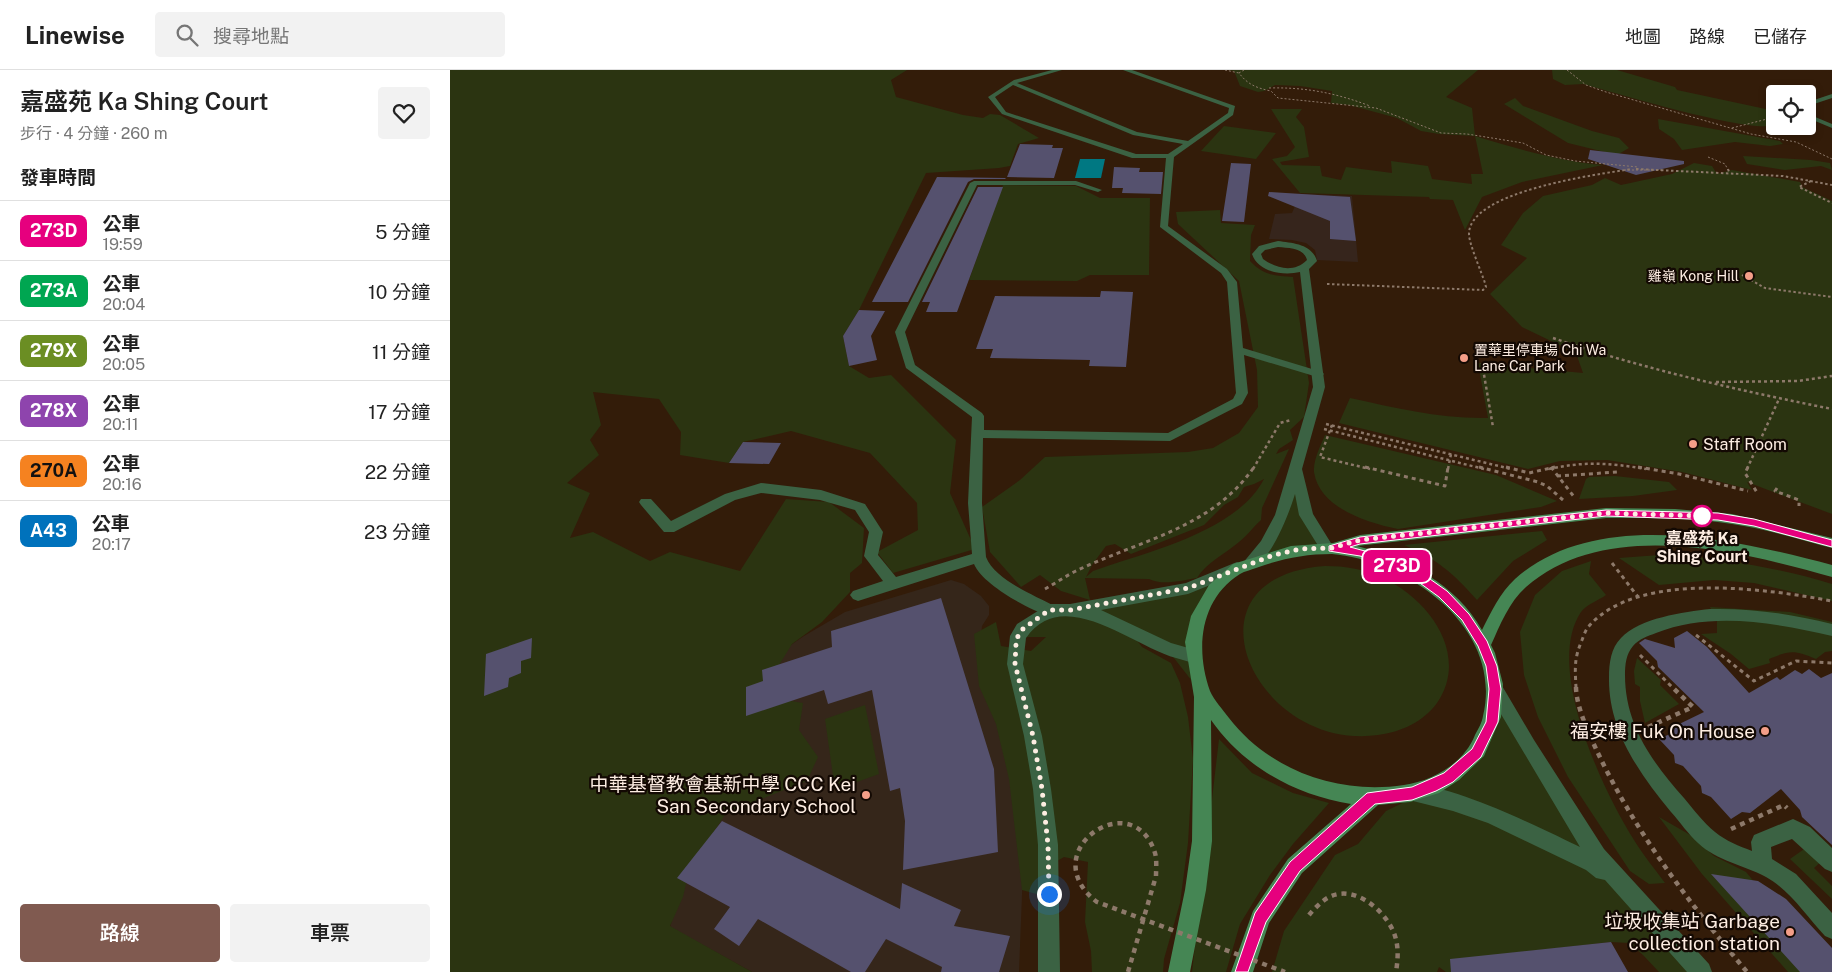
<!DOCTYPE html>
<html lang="zh-TW">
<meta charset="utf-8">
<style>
:root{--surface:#fff;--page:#f2f2f2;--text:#222;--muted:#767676;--line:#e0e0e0;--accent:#805a50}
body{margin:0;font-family:"Public Sans","Noto Sans TC",sans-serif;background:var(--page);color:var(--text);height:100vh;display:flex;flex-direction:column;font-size:19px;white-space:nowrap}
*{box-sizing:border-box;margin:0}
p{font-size:16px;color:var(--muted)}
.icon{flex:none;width:28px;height:28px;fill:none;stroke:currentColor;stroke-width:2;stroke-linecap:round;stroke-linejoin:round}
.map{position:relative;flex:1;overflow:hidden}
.sheet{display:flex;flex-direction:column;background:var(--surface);width:450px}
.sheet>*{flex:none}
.badge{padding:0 10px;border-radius:8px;font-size:18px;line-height:32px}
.controls{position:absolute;left:1316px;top:15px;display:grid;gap:10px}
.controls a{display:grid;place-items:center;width:50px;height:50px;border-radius:5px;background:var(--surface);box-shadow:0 2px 8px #0003;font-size:25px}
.you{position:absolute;width:25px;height:25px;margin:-12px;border:4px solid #fff;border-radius:50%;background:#1a73e8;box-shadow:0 0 0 8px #1a73e833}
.map>.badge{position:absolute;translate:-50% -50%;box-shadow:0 0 0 2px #fff}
h2{padding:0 20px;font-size:19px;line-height:45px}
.round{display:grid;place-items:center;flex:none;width:52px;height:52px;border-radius:5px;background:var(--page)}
.head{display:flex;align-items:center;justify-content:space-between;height:85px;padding:0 20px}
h1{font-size:24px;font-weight:600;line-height:38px}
.action{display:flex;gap:10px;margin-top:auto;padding:10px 20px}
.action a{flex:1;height:58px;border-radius:5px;background:var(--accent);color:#fff;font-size:20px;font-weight:600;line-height:58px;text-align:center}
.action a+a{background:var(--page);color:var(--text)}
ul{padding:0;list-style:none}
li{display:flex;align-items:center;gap:15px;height:60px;padding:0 20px;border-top:1px solid var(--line)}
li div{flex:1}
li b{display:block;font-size:19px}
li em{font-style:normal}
li .badge{min-width:55px;font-weight:700;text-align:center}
header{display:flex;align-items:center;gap:30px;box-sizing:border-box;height:70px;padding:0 25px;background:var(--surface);border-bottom:1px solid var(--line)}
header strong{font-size:24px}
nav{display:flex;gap:28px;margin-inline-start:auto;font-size:18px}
.search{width:350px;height:45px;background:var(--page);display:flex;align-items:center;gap:12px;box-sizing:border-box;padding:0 18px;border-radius:5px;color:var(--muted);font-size:19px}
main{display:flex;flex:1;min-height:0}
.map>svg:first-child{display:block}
.industrial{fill:#36251c}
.education{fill:#35261a}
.green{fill:#2b3411;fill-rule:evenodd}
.water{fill:#007882}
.building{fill:#55516e}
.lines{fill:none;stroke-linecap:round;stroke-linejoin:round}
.path-far4{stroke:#8d796a;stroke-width:1;stroke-dasharray:2 2;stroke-linecap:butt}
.path-far3{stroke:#8d796a;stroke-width:2;stroke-dasharray:2.5 2.5;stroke-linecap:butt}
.path-far2{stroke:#8d796a;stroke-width:2.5;stroke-dasharray:3 3;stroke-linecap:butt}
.path-far1{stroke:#8d796a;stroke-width:3;stroke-dasharray:4 4;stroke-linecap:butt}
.path{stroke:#8d796a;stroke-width:4.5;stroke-dasharray:5 5;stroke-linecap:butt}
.service{fill:#3b6243;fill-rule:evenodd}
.minor{fill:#3b6243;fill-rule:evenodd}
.secondary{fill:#458654;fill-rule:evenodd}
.path-bridge{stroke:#8d796a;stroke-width:4.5;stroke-dasharray:5 5;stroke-linecap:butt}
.line{fill:#e6007e;stroke:#fff}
.walk{stroke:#fdede2;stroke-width:5;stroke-dasharray:0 9}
.poi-dot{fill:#f49e88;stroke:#130903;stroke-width:2}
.stop-dot{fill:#fff;stroke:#e6007e;stroke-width:2.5}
.labels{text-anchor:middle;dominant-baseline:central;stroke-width:4.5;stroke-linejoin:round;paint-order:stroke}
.far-poi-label{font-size:14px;fill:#fdede2;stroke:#130903;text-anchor:end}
.poi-label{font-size:16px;fill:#fdede2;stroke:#130903;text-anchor:start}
.stop-label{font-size:16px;font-weight:bold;fill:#fdede2;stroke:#130903}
.near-poi-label{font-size:19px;fill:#fdede2;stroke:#130903;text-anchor:end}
</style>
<header>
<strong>Linewise</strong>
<div class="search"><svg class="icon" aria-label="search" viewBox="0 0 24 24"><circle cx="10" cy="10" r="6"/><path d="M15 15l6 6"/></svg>搜尋地點</div>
<nav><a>地圖</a><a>路線</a><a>已儲存</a></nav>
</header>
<main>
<section class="sheet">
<div class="head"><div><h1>嘉盛苑 Ka Shing Court</h1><p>步行 · 4 分鐘 · 260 m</p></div><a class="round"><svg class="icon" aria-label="heart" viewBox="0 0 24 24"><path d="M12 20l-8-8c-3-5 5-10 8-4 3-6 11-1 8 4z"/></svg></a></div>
<h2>發車時間</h2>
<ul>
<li><span class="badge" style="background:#e6007e;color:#fff">273D</span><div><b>公車</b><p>19:59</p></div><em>5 分鐘</em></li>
<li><span class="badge" style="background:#00a651;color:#fff">273A</span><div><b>公車</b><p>20:04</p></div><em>10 分鐘</em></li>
<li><span class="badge" style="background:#6b8e23;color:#fff">279X</span><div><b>公車</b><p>20:05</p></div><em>11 分鐘</em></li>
<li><span class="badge" style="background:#8e44ad;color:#fff">278X</span><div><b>公車</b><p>20:11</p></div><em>17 分鐘</em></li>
<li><span class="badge" style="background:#f58220;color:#111">270A</span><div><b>公車</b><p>20:16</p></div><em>22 分鐘</em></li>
<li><span class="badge" style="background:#0072bc;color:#fff">A43</span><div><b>公車</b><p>20:17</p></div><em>23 分鐘</em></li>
</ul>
<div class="action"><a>路線</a><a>車票</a></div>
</section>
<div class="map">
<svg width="1382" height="902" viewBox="0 0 1382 902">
<rect width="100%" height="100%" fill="#331c09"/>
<!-- industrial -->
<path class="industrial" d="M 850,124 L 902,126 L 908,192 L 867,190 L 865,180 L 856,173 L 842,170 L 819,169 L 825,144 L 842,143 Z"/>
<!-- education -->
<path class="education" d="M 501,510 L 514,514 L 531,526 L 539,536 L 539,545 L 532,556 L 530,577 L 554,658 L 573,799 L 569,902 L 302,902 L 220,857 L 288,611 L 354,566 L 395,542 Z"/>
<!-- green -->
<path class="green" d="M 0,0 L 457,0 L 441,10 L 446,27 L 513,45 L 533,48 L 540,44 L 550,45 L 589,68 L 568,74 L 560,96 L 549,98 L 476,103 L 409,240 L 393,266 L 399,296 L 419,308 L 441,305 L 506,370 L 500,423 L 525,479 L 443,503 L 427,482 L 468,460 L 467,433 L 420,383 L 341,361 L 293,372 L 279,393 L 230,385 L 231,362 L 209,329 L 143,322 L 151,355 L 140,370 L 149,385 L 117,413 L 140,423 L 120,468 L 143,462 L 200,491 L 220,482 L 290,501 L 336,429 L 379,432 L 414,458 L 412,493 L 400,503 L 400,522 L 372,552 L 342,574 L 318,613 L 330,629 L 353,633 L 349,660 L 368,687 L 357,711 L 276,743 L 239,801 L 233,827 L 220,856 L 302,902 L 0,902 Z
M 779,0 L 1028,0 L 996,27 L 1022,38 L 1025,66 C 1069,79 1107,91 1153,95 L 1072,112 L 1032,127 L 1015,160 L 1003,130 L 980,129 L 979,127 L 850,123 L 822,89 L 837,86 L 845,77 L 821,39 L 852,39 L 846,47 L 854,57 L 859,87 L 830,92 L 832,95 L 870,96 L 872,106 L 891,110 L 896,97 L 942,103 L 941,91 L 978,96 L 982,109 L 1022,114 L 1021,104 L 1033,104 L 1025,66 L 989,64 L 971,61 L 947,48 L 899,35 L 881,33 L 882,21 L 850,16 L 825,15 L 814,21 L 808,22 L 790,16 L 784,1 Z
M 1102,0 L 1167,0 L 1225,17 L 1227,20 L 1325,41 L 1325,55 C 1299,64 1167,23 1133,14 L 1115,15 L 1103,9 Z
M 1065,28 L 1073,36 L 1142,61 L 1169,68 L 1179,78 L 1167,85 L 1118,73 L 1054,34 Z
M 1208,49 L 1330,71 L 1333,74 L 1320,76 L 1285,72 L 1232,80 L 1224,69 L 1209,59 Z
M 774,56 L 826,63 L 806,89 L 751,81 Z
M 1293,86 L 1361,90 L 1380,93 L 1382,100 L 1371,96 L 1335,100 L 1297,94 Z
M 1244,93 L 1262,96 L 1267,104 L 1282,100 L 1350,112 L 1352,117 L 1382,131 L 1382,444 L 1297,412 L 1302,420 L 1232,402 L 1157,390 L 1110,391 L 1078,399 L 889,353 L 900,328 C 946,338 990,349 1038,348 L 1028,293 L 1133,303 L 1126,283 L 1072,257 L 1040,224 L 1077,188 L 1051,175 L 1073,143 L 1093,126 L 1142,115 L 1155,108 L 1171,115 L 1222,104 Z
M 553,115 L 626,116 L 650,128 L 700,128 L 699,205 L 640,205 L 627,211 L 519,210 Z
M 770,140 L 771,153 L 805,155 L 801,165 L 800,191 C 813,205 824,206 843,207 L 859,313 L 854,347 L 840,360 L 843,370 L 829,379 L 826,384 L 839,379 L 812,438 L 811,450 C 803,457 797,466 789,472 C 775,484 757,492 747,508 C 733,510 713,516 699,509 L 635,508 L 640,530 L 611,521 L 590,505 L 571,517 L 540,482 L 532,437 L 570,410 L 595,387 L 738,382 L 763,378 L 789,363 L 808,337 L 807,300 L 789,211 L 728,154 L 726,142 ZM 814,409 C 787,462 696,482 643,501 L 636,507 L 642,495 L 656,476 L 665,474 L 681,484 L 754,455 L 774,435 L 788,427 L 794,417 L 804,414 Z
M 875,365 L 1046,405 L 1107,431 L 1091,437 L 948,459 C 918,453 869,438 864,402 C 863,390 871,375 875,365 Z
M 1165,406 L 1219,412 L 1227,420 L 1183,426 L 1129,429 L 1136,409 L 1139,407 Z
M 847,407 L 877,478 L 799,495 Z
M 1092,461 L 1097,470 L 1063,491 L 1027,530 C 1002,502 988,490 954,475 Z
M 1223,484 C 1277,490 1330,498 1382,514 L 1382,531 L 1304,513 L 1264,510 L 1209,515 L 1169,488 Z
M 1141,491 L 1139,504 L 1156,525 C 1149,530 1136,535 1131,542 C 1094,597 1153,721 1184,770 C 1193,785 1205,799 1215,813 L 1199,814 L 1180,801 L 1118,707 L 1088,647 L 1074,605 L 1070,562 L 1085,525 L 1112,501 Z
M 875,496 C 895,496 915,499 933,508 C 979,529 1020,585 987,633 C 973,652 951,662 928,665 C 805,682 725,507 875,496 Z
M 788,497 L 756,533 L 744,565 L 752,624 L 717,579 L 680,561 L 692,577 L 721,593 L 730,613 L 738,647 L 743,689 L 738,773 L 730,833 L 714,889 L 713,902 L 642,902 L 641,881 L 635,852 L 638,792 L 614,787 L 593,799 L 590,825 L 572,820 L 559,709 L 546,654 L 529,616 L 524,564 L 546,552 L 551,576 L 581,581 L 596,567 L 576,567 L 575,554 L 746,515 Z
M 1260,537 L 1340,542 L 1382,552 L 1382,581 L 1375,582 L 1366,589 C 1345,580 1340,580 1319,589 L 1320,593 L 1299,599 L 1281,584 L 1251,564 L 1267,563 L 1267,550 Z
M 1187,588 L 1211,610 L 1210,615 L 1229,634 L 1195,653 L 1190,631 L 1190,617 L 1185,614 L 1184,601 Z
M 415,635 L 429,704 L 385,720 L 375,649 Z
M 1045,636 L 1247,902 L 1209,902 L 1193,885 L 1179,873 L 1161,872 L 1001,890 L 1002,902 L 996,902 L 989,897 L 987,902 L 822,902 L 834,861 L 885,785 L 908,774 L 936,741 L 969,725 L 1024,692 Z
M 769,669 L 802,703 L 843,723 L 879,733 L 843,774 L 820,805 L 790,854 L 776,902 L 742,902 Z
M 1209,747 L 1242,766 L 1264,786 L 1296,802 L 1380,902 L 1338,902 L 1252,804 Z
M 1357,777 L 1374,789 L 1364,798 L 1382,816 L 1382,829 L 1340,789 Z"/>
<!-- water -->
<path class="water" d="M 630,89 L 655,89 L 651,108 L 625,108 Z"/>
<!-- building -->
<path class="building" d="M 570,74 L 603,75 L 602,78 L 613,78 L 604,108 L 557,107 Z
M 1140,80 L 1234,91 L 1234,94 L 1186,105 L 1138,89 Z
M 781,93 L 801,94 L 794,152 L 772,151 Z
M 664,97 L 690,98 L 689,102 L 713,102 L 711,124 L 672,123 L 673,118 L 662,118 Z
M 487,107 L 556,108 L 555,109 L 524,109 L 518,112 L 458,232 L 422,232 Z
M 528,117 L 553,117 L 507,242 L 476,242 L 480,232 L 472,232 Z
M 819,122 L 900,127 L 906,171 L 880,169 L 880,151 L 818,126 Z
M 651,221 L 683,222 L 676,297 L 639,296 L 640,290 L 540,288 L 543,279 L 526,279 L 545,226 L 650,227 Z
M 409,240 L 435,241 L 421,266 L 427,290 L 399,296 L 393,266 Z
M 293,372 L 331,373 L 319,394 L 279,393 Z
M 491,528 L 544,699 L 548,782 L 453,800 L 455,751 L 450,718 L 440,721 L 422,620 L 378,634 L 374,620 L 296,646 L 296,617 L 313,611 L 312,600 L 382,577 L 381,561 Z
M 1237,561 L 1257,577 L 1299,623 L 1327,607 L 1330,610 L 1345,600 L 1352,604 L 1359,599 L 1371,608 L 1382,603 L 1382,775 L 1352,747 L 1350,740 L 1331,719 L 1300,743 L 1292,742 L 1281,749 L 1261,727 L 1252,723 L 1251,716 L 1233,696 L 1225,693 L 1224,685 L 1209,669 L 1222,663 L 1221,658 L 1254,642 L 1208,597 L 1207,591 L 1189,573 L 1195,569 L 1225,578 L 1224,568 Z
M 82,568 L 81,588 L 71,591 L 71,603 L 59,608 L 58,617 L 34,626 L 36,584 Z
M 272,751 L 450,839 L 452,813 L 511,840 L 504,856 L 560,866 L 549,902 L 491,902 L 492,897 L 436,869 L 415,902 L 401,902 L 308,849 L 289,876 L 264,859 L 280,837 L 227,808 Z
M 1261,804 L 1308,811 L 1336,829 L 1382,878 L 1382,902 L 1350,902 Z
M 1161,872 L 1178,902 L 1001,902 L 1000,889 Z"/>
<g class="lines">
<!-- path-far4 -->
<path class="path-far4" d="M 775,0 L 789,3
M 794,0 L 789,3 C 798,15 807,18 821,21 L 828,28 L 926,38 L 991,63 L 1017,64 L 1073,73 L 1096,85 L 1125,91 L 1188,97
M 1117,0 L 1136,15 L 1156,22 L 1301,64 L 1346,72 L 1382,89
M 819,18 C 855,17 886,23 920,36
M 1282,58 L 1325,47
M 1258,87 L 1275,94 L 1278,100
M 1174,100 L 1213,100"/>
<!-- path-far3 -->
<path class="path-far3" d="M 1186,99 L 1333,106 L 1382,115
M 1278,99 L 1279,102
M 1361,111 L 1349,117 L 1382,133
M 1292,205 L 1315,218 L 1382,227
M 877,214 L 1033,220 L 1036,217 L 1035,213 C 1031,201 1020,176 1019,165 C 1017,121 1150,104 1182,99"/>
<!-- path-far2 -->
<path class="path-far2" d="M 1103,268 C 1194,299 1287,320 1382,339
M 1032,293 L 1043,357
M 1266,312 L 1348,311 L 1382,306
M 876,354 L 1061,399
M 882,355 L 870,387 L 920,399
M 874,359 L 1034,399
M 1101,397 L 1102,399
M 803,399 L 830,353 L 841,350
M 998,399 L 1001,384
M 1099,399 C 1135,391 1160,393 1196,399
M 1297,399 L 1329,329"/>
<!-- path-far1 -->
<path class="path-far1" d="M 915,397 L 995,416 L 998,397
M 1029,397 L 1088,412 L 1097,416 L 1113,430
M 1056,397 L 1079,403 L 1105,397
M 1101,397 L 1125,428
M 1188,397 L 1229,404 L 1298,421
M 1298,397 L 1295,403 L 1308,424
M 1107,406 L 1168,402
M 1327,418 L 1325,421 L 1349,430 L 1349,436
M 1162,493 L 1188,527
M 595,519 C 606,513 617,505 628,500 C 691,470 762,458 804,397
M 1246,565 L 1304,611 L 1346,591 L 1382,593
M 1190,585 L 1223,618
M 1126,618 C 1125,597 1124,589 1132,570 C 1134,565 1136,559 1139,556 C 1188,500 1317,519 1382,531"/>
<!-- path -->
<path class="path" d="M 1126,617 C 1126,636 1139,664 1147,681 C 1185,762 1240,834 1297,902
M 1198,657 L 1243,637 L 1222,617
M 1281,759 L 1334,735 L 1337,738
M 859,845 C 863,840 868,835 873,831 C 899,810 934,838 944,863 C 949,876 948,889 946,902
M 678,902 L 706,806"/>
<!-- service -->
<path class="service" d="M 602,0 L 612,0 L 567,13 L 687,62 L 738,71 L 778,43 L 779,38 L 673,0 L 682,0 L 785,36 L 783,45 L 724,87 L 718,156 L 777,199 L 787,212 L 793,278 L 872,302 L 874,304 L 872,306 L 864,306 L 794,285 L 798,323 L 792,334 L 720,371 L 533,368 L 532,433 L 536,487 C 545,510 584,525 604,536 L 607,540 L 604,544 L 599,546 C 578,539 533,515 524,494 L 408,531 L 403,529 L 400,525 L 403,521 L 433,511 L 414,486 L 419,462 L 405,440 L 370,430 L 311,423 L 285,430 L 224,462 L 214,462 L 191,435 L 189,432 L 191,429 L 201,429 L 221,451 L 275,424 L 311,413 L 371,420 L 415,434 L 433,462 L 428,485 L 446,507 L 522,484 L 518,433 L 522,347 L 456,298 L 445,262 L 520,113 L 524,111 L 626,111 L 652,120 L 648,122 L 625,115 L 527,115 L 455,262 L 465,295 L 532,343 L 534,346 L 534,360 L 718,363 L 783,329 L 786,323 L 777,212 L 771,203 L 710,157 L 716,88 L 682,88 L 552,44 L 538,27 L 564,10 ZM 563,15 L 683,65 L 733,74 L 718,84 L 686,84 L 556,42 L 545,27 Z
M 1382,24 L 1382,28 L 1358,36 L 1358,32 Z
M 1358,44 L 1382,54 L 1382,58 L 1358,48 Z
M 1260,539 C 1302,538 1341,544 1382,554 L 1382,566 C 1326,553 1262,541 1206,563 C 1198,566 1189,569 1183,576 C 1176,584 1175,595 1175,605 C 1175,655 1202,692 1234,728 C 1244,740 1253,752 1265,762 C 1276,771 1289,776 1302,781 L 1301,772 L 1304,765 L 1343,749 L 1360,757 L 1382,778 L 1382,802 L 1375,799 L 1342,769 L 1321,777 L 1322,789 L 1346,804 L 1382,843 L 1382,869 L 1375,866 C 1356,846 1341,821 1316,807 C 1294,795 1267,791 1248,773 C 1238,764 1230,752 1221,742 C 1189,703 1158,660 1159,607 C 1159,593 1161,578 1171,568 C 1189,548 1234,542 1260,539 Z"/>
<!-- minor -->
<path class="minor" d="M 828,171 C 843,173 862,174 867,191 L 859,199 L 875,317 L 852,399 L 863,444 L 884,478 L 882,482 L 877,483 L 872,482 L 849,445 L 845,424 C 840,441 816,506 794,499 L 792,502 L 738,524 L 651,540 L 721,573 L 749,581 L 751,586 L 749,591 C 741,594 734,590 726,588 C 682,576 613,514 576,568 L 573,594 L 592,666 L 601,719 L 608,775 L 610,902 L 588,902 L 588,775 L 583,719 L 574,666 L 557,594 L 560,566 L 567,554 L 599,534 L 620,534 L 736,513 L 782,494 L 787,492 L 792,494 L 811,471 L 825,445 L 863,317 L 850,202 C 833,206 808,202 802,184 L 809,176 ZM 828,177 C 839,178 854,178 857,190 C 844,203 827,199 813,189 L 811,184 L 815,180 Z
M 1045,612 L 1051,614 L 1084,670 L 1154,779 L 1259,894 L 1262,902 L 1237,902 L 1155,810 L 1146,808 L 1136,800 L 1038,753 L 1003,741 L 955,729 L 953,723 L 955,717 C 985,705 1099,762 1130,777 L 1039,624 L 1037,619 L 1039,614 Z"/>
<!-- secondary -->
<path class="secondary" d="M 1156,438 L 1225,439 L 1282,444 L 1382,468 L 1382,478 C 1349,469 1316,459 1282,454 C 1240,447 1198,448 1156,448 L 907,476 C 956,488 1007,515 1032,560 C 1041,542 1050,523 1065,509 C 1147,436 1287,470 1382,495 L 1382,507 C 1290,481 1156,447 1076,517 C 1059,532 1050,555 1041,575 L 1045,583 L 1053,614 L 1051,647 L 1034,686 L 1009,710 L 989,723 L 960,732 L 928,735 L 852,803 L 819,853 L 803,902 L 781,902 L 803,841 L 838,789 L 901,734 C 845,725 794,697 761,650 L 762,771 L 756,820 L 740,902 L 718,902 L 735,820 L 742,771 L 744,627 L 735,572 L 741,546 L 759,515 L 783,494 L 841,476 L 883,473 L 910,465 ZM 882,484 C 959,491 1054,558 1033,646 C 1032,653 1028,659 1025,665 C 1014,693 983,711 954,715 C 889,725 820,701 779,648 C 773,640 764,630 760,621 C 745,579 750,529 790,504 C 795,501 801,500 806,498 C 831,489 854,484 882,484 Z"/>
<!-- path-bridge -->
<path class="path-bridge" d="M 706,806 C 706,799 707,790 705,783 C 683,713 582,782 647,832 L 835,902"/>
</g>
<!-- line -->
<path class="line" d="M 1156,440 L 1268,443 L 1304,449 L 1382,470 L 1382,477 L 1304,456 L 1268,450 L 1156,446 L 910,474 L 900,477 L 941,488 L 970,502 L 997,521 L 1019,544 L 1037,571 L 1047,596 L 1051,619 L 1048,652 L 1031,687 L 1003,712 L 986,721 L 962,730 L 925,734 L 850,801 L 816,852 L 798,902 L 785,902 L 805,843 L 840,792 L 917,723 L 962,717 L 994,703 L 1022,679 L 1036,652 L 1039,619 L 1036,596 L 1028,576 L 1012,550 L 989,527 L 963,508 L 934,493 L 910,486 L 879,481 L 879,476 L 910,467 Z"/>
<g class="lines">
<!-- walk -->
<path class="walk" d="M 599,824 L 598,775 L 592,719 L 583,666 L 565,594 L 566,575 L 568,566 L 573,559 L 599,540 L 620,540 L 738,518 L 824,485 L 850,479 L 882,478 L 910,470 L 1156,443 L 1252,446"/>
</g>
<!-- markers -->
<g class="poi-dot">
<circle cx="1299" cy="206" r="5"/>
<circle cx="1014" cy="288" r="5"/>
<circle cx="1243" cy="374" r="5"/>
<circle cx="1315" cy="661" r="5"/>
<circle cx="416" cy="725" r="5"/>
<circle cx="1340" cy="862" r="5"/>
</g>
<circle class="stop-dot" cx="1252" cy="446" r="10"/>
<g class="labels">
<!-- far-poi labels -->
<g class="far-poi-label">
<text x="1289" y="206">雞嶺 Kong Hill</text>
<text x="1024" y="280" text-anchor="start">置華里停車場 Chi Wa<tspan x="1024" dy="16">Lane Car Park</tspan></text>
</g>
<!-- poi labels -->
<g class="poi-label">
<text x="1253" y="374">Staff Room</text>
</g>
<!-- stop labels -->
<g class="stop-label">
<text x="1252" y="468">嘉盛苑 Ka<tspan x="1252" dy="18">Shing Court</tspan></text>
</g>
<!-- near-poi labels -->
<g class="near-poi-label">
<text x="1305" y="661">福安樓 Fuk On House</text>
<text x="406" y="714">中華基督教會基新中學 CCC Kei<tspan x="406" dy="22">San Secondary School</tspan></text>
<text x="1330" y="851">垃圾收集站 Garbage<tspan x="1330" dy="22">collection station</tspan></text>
</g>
</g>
</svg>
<div class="controls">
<a><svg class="icon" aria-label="locate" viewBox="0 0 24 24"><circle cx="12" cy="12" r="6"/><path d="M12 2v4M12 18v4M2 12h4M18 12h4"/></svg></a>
</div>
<div class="you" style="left:599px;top:824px"></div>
<b class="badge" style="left:947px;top:496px;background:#e6007e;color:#fff">273D</b>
</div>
</main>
